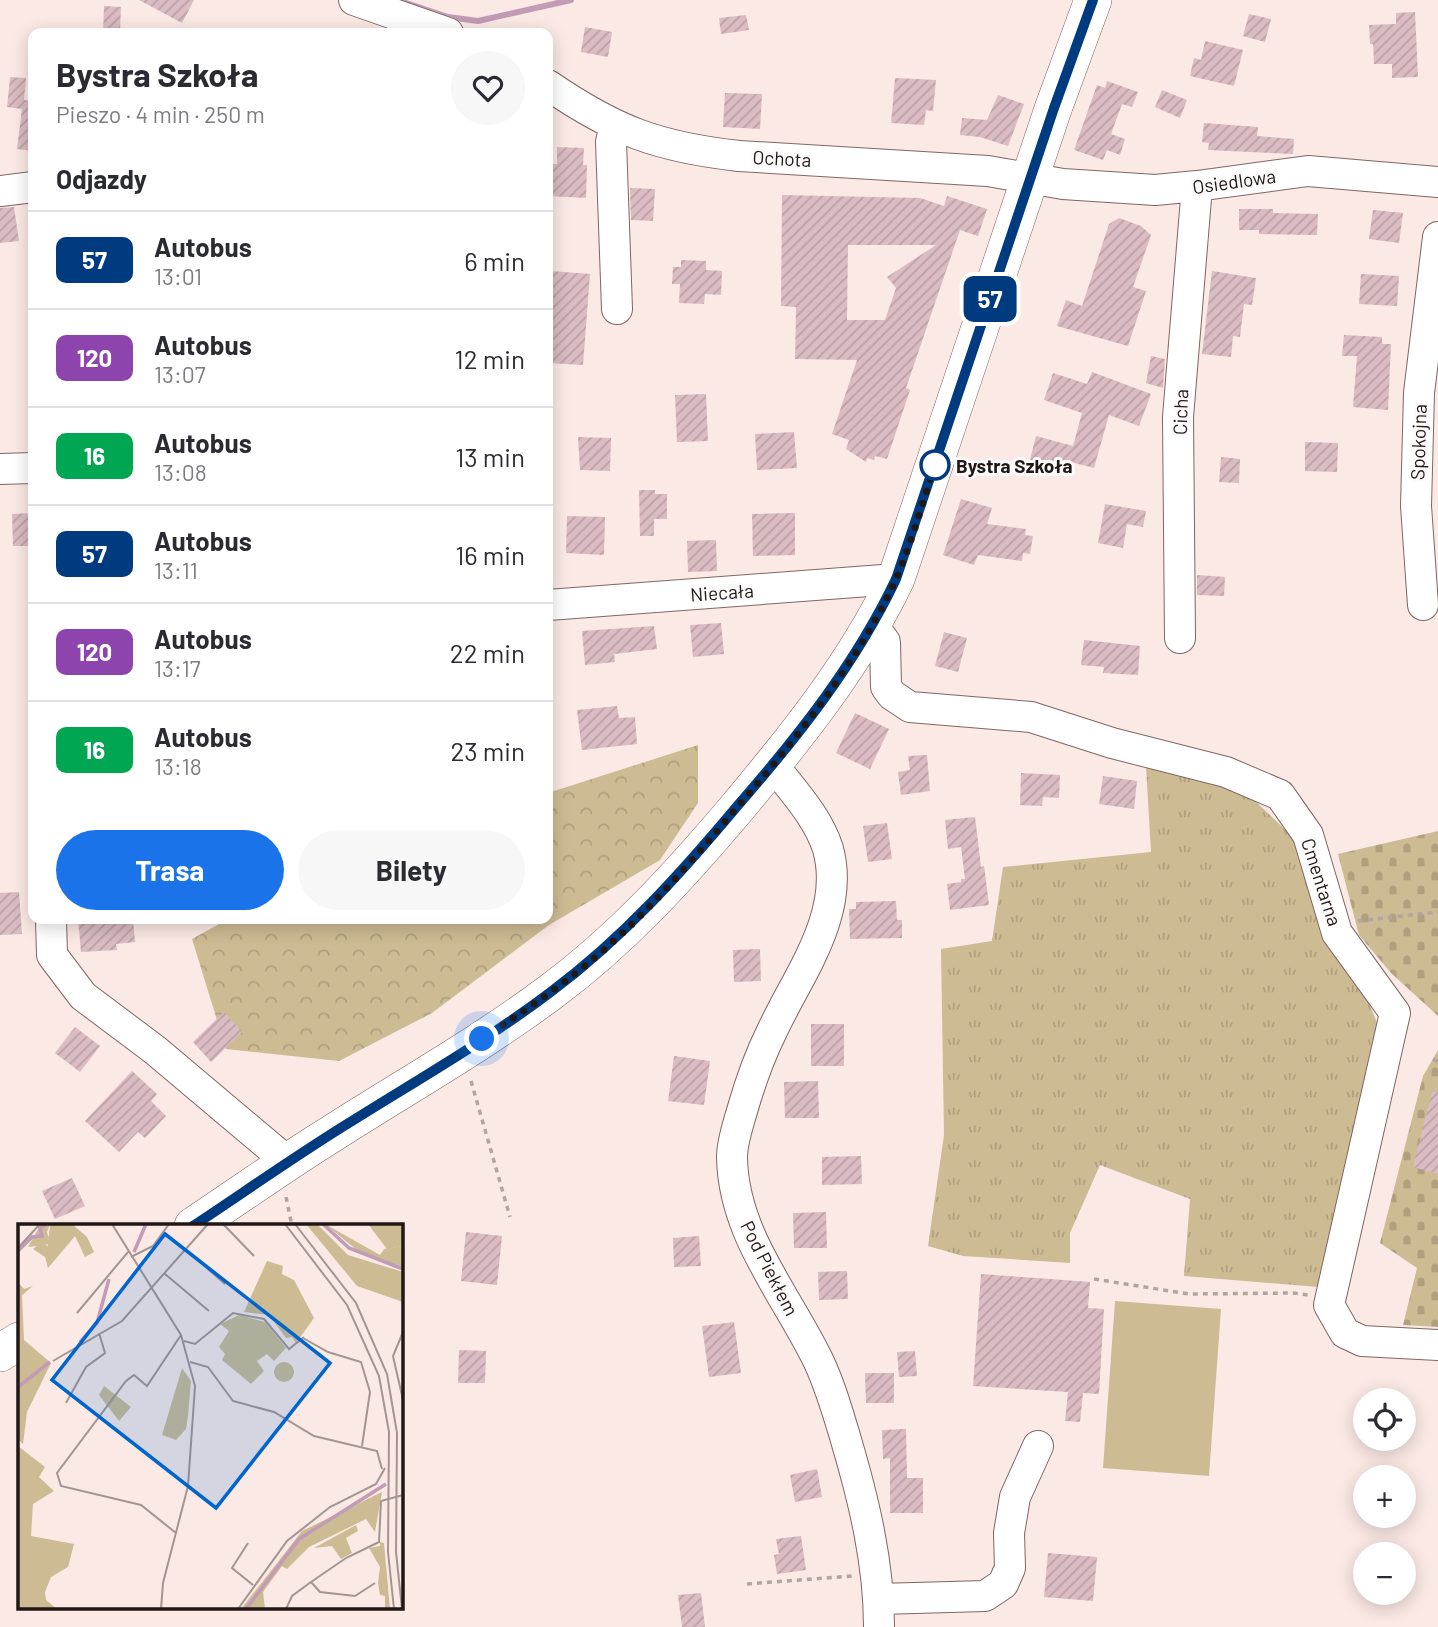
<!DOCTYPE html>
<html lang="pl">
<meta charset="utf-8">
<style>
:root{--surface:#fff;--page:#f7f7f7;--text:#2b2b33;--muted:#7c7c81;--line:#e1e1e2;--accent:#1a73e8}
body{margin:0;font-family:Barlow,sans-serif;background:var(--page);color:var(--text);height:100vh;display:flex;flex-direction:column;font-size:26px;white-space:nowrap}
*{box-sizing:border-box;margin:0}
p{font-size:23px;color:var(--muted)}
.icon{flex:none;width:38px;height:38px;fill:none;stroke:currentColor;stroke-width:2;stroke-linecap:round;stroke-linejoin:round}
.map{position:relative;flex:1;overflow:hidden}
.details{position:absolute;left:28px;top:28px;width:525px;height:896px;display:flex;flex-direction:column;background:var(--surface);border-radius:14px;box-shadow:0 4px 18px #0003}
.details>*{flex:none}
.badge{padding:0 14px;border-radius:10px;font-size:24px;line-height:46px}
.controls{position:absolute;left:1353px;top:1388px;display:grid;gap:14px}
.controls a{display:grid;place-items:center;width:63px;height:63px;border-radius:50%;background:var(--surface);box-shadow:0 4px 18px #0003;font-size:35px}
.you{position:absolute;width:35px;height:35px;margin:-18px;border:5px solid #fff;border-radius:50%;background:#1a73e8;box-shadow:0 0 0 10px #1a73e833}
.map>.badge{position:absolute;translate:-50% -50%;box-shadow:0 0 0 4px #fff}
h2{padding:0 28px;font-size:26px;line-height:63px}
.round{display:grid;place-items:center;flex:none;width:74px;height:74px;border-radius:37px;background:var(--page)}
.headline{display:flex;align-items:center;justify-content:space-between;height:119px;padding:0 28px}
h1{font-size:33px;font-weight:700;line-height:52px}
.primary-button{display:flex;gap:14px;margin-top:auto;padding:14px 28px}
.primary-button a{flex:1;height:80px;border-radius:42px;background:var(--accent);color:#fff;font-size:28px;font-weight:700;line-height:80px;text-align:center}
.primary-button a+a{background:var(--page);color:var(--text)}
ul{padding:0;list-style:none}
li{display:flex;align-items:center;gap:21px;height:98px;padding:0 28px;border-top:2px solid var(--line)}
li div{flex:1}
li b{display:block;font-size:26px}
li em{font-style:normal}
li .badge{min-width:77px;font-weight:700;text-align:center}
.map>svg:first-child{display:block}
.grass{fill:url(#grass-tufts)}
.forest{fill:url(#forest-crowns)}
.cemetery{fill:url(#cemetery-stones)}
.garden{fill:#cdbb93}
.lines{fill:none;stroke-linecap:round;stroke-linejoin:round}
.stream{stroke:#c29bb6;stroke-width:6}
.building{fill:url(#building-hatch);fill-rule:evenodd}
.minor-casing{stroke:#806661;stroke-width:32}
.major-casing{stroke:#806661;stroke-width:38}
.path{stroke:#b3a4a0;stroke-width:3.5;stroke-dasharray:5 5;stroke-linecap:butt}
.minor{stroke:#fff;stroke-width:30}
.major{stroke:#fff;stroke-width:37}
.line-casing{stroke:#fff;stroke-width:16}
.line{stroke:#003b80;stroke-width:10}
.walk{stroke:#211715;stroke-width:7;stroke-dasharray:0 12.6}
.stop-dot{fill:#fff;stroke:#003b80;stroke-width:3.5}
.labels{text-anchor:middle;dominant-baseline:central;stroke-width:6;stroke-linejoin:round;paint-order:stroke}
.street-label{font-size:19px;fill:#211715;stroke:#fbfbfb}
.stop-label{font-size:19px;font-weight:bold;fill:#211715;stroke:#fbfbfb;text-anchor:start}
.inset-river{fill:none;stroke:#c29bb6;stroke-width:3.5}
.inset-road{fill:none;stroke:#a49592;stroke-width:2}
.view{fill:#0065cd;fill-opacity:0.15;stroke:#0065cd;stroke-width:3.5}
.inset-edge{fill:none;stroke:#211715;stroke-width:3.5}
</style>
<div class="map">
<svg width="1438" height="1627" viewBox="0 0 1438 1627">
<defs>
<pattern id="grass-tufts" width="24" height="20" patternUnits="userSpaceOnUse" patternTransform="scale(1.75)"><rect width="24" height="20" fill="#cdbb93"/><path d="M3 7l-1-3M5 7V3M7 7l1-3M15 17l-1-3M17 17v-4M19 17l1-3" fill="none" stroke="#b0a07e"/></pattern>
<pattern id="forest-crowns" width="20" height="18" patternUnits="userSpaceOnUse" patternTransform="scale(1.75)"><rect width="20" height="18" fill="#cdbb93"/><path d="M2 6a3 3 0 1 1 6 0M12 15a3 3 0 1 1 6 0" fill="none" stroke="#b0a07e"/></pattern>
<pattern id="cemetery-stones" width="16" height="16" patternUnits="userSpaceOnUse" patternTransform="scale(1.75)"><rect width="16" height="16" fill="#cdbb93"/><path d="M2 7V4a2 2 0 0 1 4 0v3zM10 15v-3a2 2 0 0 1 4 0v3z" fill="#b0a07e"/></pattern>
<pattern id="building-hatch" width="6" height="6" patternUnits="userSpaceOnUse" patternTransform="scale(1.75)"><rect width="6" height="6" fill="#dabcc2"/><path d="M-1 1l2-2M0 6l6-6M5 7l2-2" fill="none" stroke="#bba1a6"/></pattern>
</defs>
<rect width="100%" height="100%" fill="#fbe9e5"/>
<!-- grass -->
<path class="grass" d="M 1146,766 L 1202,776 L 1252,798 L 1294,838 L 1355,969 L 1382,1035 L 1319,1287 L 1184,1276 L 1190,1199 L 1100,1165 L 1070,1233 L 1070,1263 L 963,1256 L 928,1246 L 944,1135 L 941,949 L 992,941 L 1003,867 L 1151,852 Z"/>
<!-- forest -->
<path class="forest" d="M 698,745 L 698,803 L 660,860 L 549,925 L 432,1013 L 339,1061 L 226,1049 L 192,939 L 228,919 L 548,919 L 548,793 Z"/>
<!-- cemetery -->
<path class="cemetery" d="M 1438,831 L 1438,1016 L 1391,973 L 1359,935 L 1338,854 Z
M 1438,1050 L 1438,1327 L 1403,1325 L 1417,1268 L 1380,1243 L 1423,1076 Z"/>
<!-- garden -->
<path class="garden" d="M 1115,1301 L 1221,1309 L 1209,1476 L 1103,1468 Z"/>
<g class="lines">
<!-- stream -->
<path class="stream" d="M 400,1 L 448,17 L 478,21 L 571,0"/>
</g>
<!-- building -->
<path class="building" d="M 139,0 L 194,0 L 182,23 Z
M 104,6 L 121,7 L 120,33 L 103,33 Z
M 1415,12 L 1418,77 L 1392,78 L 1392,64 L 1374,64 L 1373,44 L 1370,44 L 1369,25 L 1396,24 L 1396,13 Z
M 1249,14 L 1271,19 L 1265,42 L 1243,36 Z
M 746,15 L 749,30 L 721,34 L 719,18 Z
M 585,27 L 612,32 L 608,57 L 581,52 Z
M 1205,41 L 1243,50 L 1234,86 L 1190,76 L 1194,58 L 1201,60 Z
M 10,77 L 26,78 L 24,100 L 33,101 L 33,151 L 17,149 L 22,109 L 7,107 Z
M 895,78 L 936,80 L 933,111 L 926,110 L 924,125 L 891,123 Z
M 1107,81 L 1138,92 L 1132,107 L 1122,104 L 1111,134 L 1125,139 L 1120,155 L 1107,150 L 1103,160 L 1074,150 L 1097,85 L 1105,88 Z
M 1162,90 L 1187,100 L 1180,118 L 1155,107 Z
M 725,93 L 762,94 L 760,129 L 723,127 Z
M 998,95 L 1024,104 L 1008,146 L 980,137 L 960,135 L 962,118 L 987,120 Z
M 1204,123 L 1258,127 L 1257,136 L 1294,139 L 1293,154 L 1208,150 L 1209,143 L 1202,142 Z
M 557,147 L 584,148 L 583,165 L 587,165 L 586,198 L 548,196 L 548,164 L 557,164 Z
M 630,188 L 655,189 L 653,221 L 631,220 Z
M 782,195 L 920,198 L 944,206 L 947,196 L 987,209 L 978,236 L 960,230 L 906,388 L 910,390 L 887,459 L 875,456 L 874,460 L 867,458 L 866,462 L 846,449 L 849,440 L 832,434 L 857,360 L 795,359 L 796,307 L 781,306 ZM 848,245 L 936,245 L 887,277 L 896,288 L 885,320 L 847,320 Z
M 14,207 L 19,241 L 0,243 L 0,208 Z
M 1239,209 L 1273,209 L 1273,213 L 1318,214 L 1317,235 L 1259,234 L 1259,230 L 1239,230 Z
M 1373,210 L 1403,213 L 1399,243 L 1369,239 Z
M 1119,218 L 1141,226 L 1151,235 L 1133,287 L 1146,291 L 1128,346 L 1057,326 L 1066,300 L 1082,306 L 1109,224 Z
M 681,260 L 706,261 L 706,270 L 722,271 L 721,295 L 705,294 L 704,304 L 679,303 L 680,284 L 672,284 L 673,267 L 681,267 Z
M 551,271 L 590,274 L 583,365 L 548,363 Z
M 1212,271 L 1256,278 L 1252,305 L 1244,304 L 1240,337 L 1233,336 L 1231,357 L 1202,354 Z
M 1361,274 L 1399,276 L 1397,306 L 1359,304 Z
M 1344,335 L 1382,337 L 1382,344 L 1391,344 L 1388,410 L 1353,407 L 1357,356 L 1342,356 Z
M 1151,356 L 1165,359 L 1163,388 L 1146,383 Z
M 1092,372 L 1151,394 L 1139,426 L 1109,415 L 1094,468 L 1063,460 L 1063,463 L 1056,461 L 1053,470 L 1029,464 L 1036,436 L 1073,446 L 1082,413 L 1044,400 L 1053,373 L 1087,384 Z
M 706,394 L 708,441 L 677,442 L 675,395 Z
M 794,432 L 797,468 L 757,470 L 755,434 Z
M 578,437 L 611,438 L 610,471 L 580,470 Z
M 1305,442 L 1338,443 L 1337,472 L 1305,471 Z
M 1221,457 L 1240,459 L 1239,483 L 1219,482 Z
M 639,490 L 655,490 L 655,494 L 667,494 L 667,519 L 654,519 L 654,536 L 640,536 Z
M 961,499 L 992,508 L 987,524 L 1026,529 L 1025,535 L 1033,536 L 1030,554 L 1023,553 L 1022,561 L 978,555 L 974,565 L 943,555 Z
M 1105,504 L 1146,511 L 1143,527 L 1127,524 L 1123,548 L 1098,543 Z
M 33,513 L 33,546 L 13,546 L 12,514 Z
M 795,513 L 795,555 L 753,556 L 752,514 Z
M 567,516 L 605,517 L 604,555 L 566,553 Z
M 716,540 L 717,571 L 688,572 L 687,541 Z
M 1197,575 L 1225,577 L 1224,596 L 1197,595 Z
M 721,623 L 724,654 L 693,657 L 690,625 Z
M 654,626 L 657,649 L 614,654 L 615,662 L 585,665 L 582,631 Z
M 944,632 L 967,638 L 958,672 L 935,666 Z
M 1084,640 L 1140,646 L 1138,675 L 1103,673 L 1104,667 L 1081,665 Z
M 617,706 L 619,718 L 635,717 L 637,744 L 582,750 L 577,710 Z
M 855,713 L 889,729 L 870,769 L 836,753 Z
M 927,755 L 930,791 L 901,795 L 898,772 L 910,770 L 908,756 Z
M 1021,773 L 1060,775 L 1059,798 L 1043,797 L 1042,806 L 1020,805 Z
M 1103,776 L 1137,781 L 1134,809 L 1099,804 Z
M 975,817 L 981,867 L 984,866 L 989,905 L 950,910 L 947,884 L 961,882 L 961,879 L 965,879 L 961,847 L 948,849 L 945,820 Z
M 887,823 L 892,859 L 868,862 L 863,826 Z
M 19,892 L 22,934 L 0,935 L 0,893 Z
M 896,901 L 897,920 L 902,920 L 902,938 L 850,939 L 849,909 L 856,909 L 856,902 Z
M 78,919 L 133,919 L 135,942 L 116,944 L 117,950 L 81,952 Z
M 760,949 L 761,981 L 734,982 L 733,950 Z
M 224,1012 L 242,1032 L 211,1062 L 193,1042 Z
M 811,1024 L 844,1024 L 844,1066 L 811,1066 Z
M 75,1027 L 100,1046 L 80,1072 L 55,1053 Z
M 674,1056 L 710,1061 L 704,1105 L 668,1101 Z
M 132,1071 L 157,1094 L 151,1101 L 166,1116 L 145,1138 L 138,1132 L 119,1152 L 85,1121 Z
M 818,1081 L 819,1118 L 785,1118 L 784,1082 Z
M 1432,1092 L 1438,1092 L 1438,1174 L 1413,1167 Z
M 861,1156 L 862,1184 L 822,1185 L 822,1157 Z
M 72,1178 L 85,1206 L 55,1219 L 42,1191 Z
M 826,1212 L 827,1248 L 794,1248 L 793,1213 Z
M 466,1232 L 502,1236 L 497,1285 L 461,1281 Z
M 699,1236 L 701,1266 L 674,1267 L 673,1238 Z
M 847,1271 L 848,1299 L 819,1300 L 818,1272 Z
M 981,1274 L 1090,1282 L 1088,1308 L 1104,1309 L 1099,1394 L 1083,1393 L 1080,1422 L 1065,1421 L 1068,1392 L 973,1386 Z
M 734,1322 L 741,1373 L 709,1377 L 702,1326 Z
M 459,1350 L 486,1351 L 485,1383 L 458,1383 Z
M 915,1351 L 917,1376 L 899,1377 L 897,1352 Z
M 865,1373 L 894,1373 L 894,1403 L 866,1403 Z
M 906,1429 L 907,1478 L 923,1478 L 923,1513 L 890,1513 L 890,1458 L 883,1459 L 882,1430 Z
M 817,1469 L 822,1497 L 795,1502 L 790,1475 Z
M 801,1536 L 806,1570 L 777,1574 L 774,1555 L 779,1554 L 776,1539 Z
M 1048,1553 L 1097,1557 L 1093,1601 L 1044,1597 Z
M 701,1593 L 705,1627 L 682,1627 L 678,1595 Z"/>
<g class="lines">
<defs>
<path id="minor" d="M 354,0 L 448,33
M 548,85 C 615,131 658,147 739,156 L 988,171 L 1063,184 L 1155,190 L 1197,186 L 1308,171 L 1438,182
M 615,126 L 611,142 L 617,309
M 0,191 L 33,187
M 0,469 L 33,468
M 548,605 L 896,579
M 1423,605 L 1416,506 L 1419,393 L 1438,237
M 873,625 L 885,642 L 886,687 L 892,695 L 910,707 L 1031,717 L 1112,743 L 1226,772 L 1280,795 L 1308,835 L 1337,933 L 1395,1013 L 1329,1305 L 1345,1333 L 1362,1341 L 1438,1345
M 1180,638 L 1178,417 L 1197,186
M 773,765 C 793,791 818,817 828,849 C 846,914 798,975 772,1031 C 759,1057 750,1083 742,1111 C 738,1125 732,1142 732,1157 C 733,1234 786,1294 818,1360 C 830,1385 838,1413 846,1440 C 864,1501 879,1563 879,1627
M 51,919 L 52,955 L 83,996 L 155,1050 L 288,1162
M 879,1599 L 985,1596 L 1003,1584 L 1010,1568 L 1009,1533 L 1015,1497 L 1038,1446"/>
<path id="major" d="M 193,1226 C 237,1197 280,1166 325,1138 C 401,1089 480,1045 552,991 C 622,939 680,875 736,809 C 797,736 855,664 896,579 L 1053,109 L 1093,0
M 0,1353 L 19,1341"/>
</defs>
<!-- minor casing -->
<use href="#minor" class="minor-casing"/>
<!-- major casing -->
<use href="#major" class="major-casing"/>
<!-- path -->
<path class="path" d="M 1358,921 L 1438,912
M 1433,1059 L 1438,1062
M 471,1081 L 510,1217
M 286,1197 L 292,1226
M 1094,1279 L 1189,1294 L 1293,1293 L 1308,1295
M 747,1584 L 852,1576"/>
<!-- minor -->
<use href="#minor" class="minor"/>
<!-- major -->
<use href="#major" class="major"/>
</g>
<g class="lines">
<defs>
<path id="line" d="M 193,1226 C 246,1191 298,1154 352,1121 C 419,1079 489,1039 552,991 C 624,937 682,872 739,804 C 800,734 856,663 896,579 L 1054,108 L 1093,0"/>
</defs>
<!-- line casing -->
<use href="#line" class="line-casing"/>
<!-- line -->
<use href="#line" class="line"/>
<!-- walk -->
<path class="walk" d="M 482,1039 C 529,1008 576,976 617,938 C 664,895 705,845 746,797 C 799,735 850,671 887,598 C 908,557 921,507 935,465"/>
</g>
<!-- markers -->
<circle class="stop-dot" cx="935" cy="465" r="14"/>
<g class="labels">
<!-- street labels -->
<g class="street-label">
<text transform="translate(782 158) rotate(3)">Ochota</text>
<text transform="translate(1234 181) rotate(-8)">Osiedlowa</text>
<text transform="translate(1180 412) rotate(-88)">Cicha</text>
<text transform="translate(1418 442) rotate(-88)">Spokojna</text>
<text transform="translate(722 592) rotate(-4)">Niecała</text>
<text transform="translate(1322 882) rotate(72)">Cmentarna</text>
<text transform="translate(770 1268) rotate(63)">Pod Piekłem</text>
</g>
<!-- stop labels -->
<g class="stop-label">
<text x="956" y="465">Bystra Szkoła</text>
</g>
</g>
<!-- overview -->
<g transform="translate(18 1224)">
<rect width="385" height="385" fill="#fbe9e5"/>
<path d="M 32,0 L 54,0 L 69,13 L 76,28 L 67,33 L 57,12 L 30,44 L 27,33 L 15,25 L 22,19 L 30,22 ZM 350,0 L 385,1 L 385,22 L 369,25 ZM 221,91 L 247,98 L 268,124 L 256,137 L 249,130 L 239,137 L 246,147 L 233,160 L 204,136 L 207,130 L 201,123 L 211,107 L 202,100 ZM 86,162 L 113,183 L 101,197 L 81,171 ZM 338,301 L 340,307 L 328,314 L 334,329 L 323,335 L 314,322 L 296,324 ZM 362,318 L 366,319 L 372,385 L 367,385 L 367,372 L 362,371 L 360,359 L 362,343 L 351,324 L 362,322 Z" fill="#cdbb93"/>
<path d="M 23,0 L 32,0 L 29,8 L 33,20 L 10,23 ZM 288,0 L 299,0 L 330,31 L 385,48 L 385,78 L 339,62 ZM 307,0 L 362,31 L 366,25 L 385,22 L 385,43 L 340,27 ZM 0,58 L 6,65 L 15,62 L 4,71 L 6,116 L 33,139 L 9,188 L 5,220 L 0,215 ZM 164,144 L 173,157 L 170,192 L 168,205 L 158,216 L 144,211 ZM 0,222 L 27,243 L 21,253 L 36,267 L 15,280 L 13,312 L 56,320 L 50,343 L 33,353 L 27,368 L 28,376 L 39,385 L 0,385 ZM 364,268 L 357,308 L 348,295 L 291,323 L 269,345 L 264,342 L 245,368 L 247,385 L 223,385 L 284,307 Z" fill="#cdbb93"/>
<path d="M 249,37 L 265,42 L 264,50 L 276,56 L 296,94 L 278,119 L 274,113 L 268,114 L 251,91 L 226,88 Z" fill="#cdbb93"/>
<path d="M256 148a10 10 0 1 1 20 0a10 10 0 1 1-20 0Z" fill="#cdbb93"/>
<path class="inset-river" d="M 305,0 L 331,24 L 385,45M 0,27 L 14,13 L 24,12 L 22,4 L 29,0M 116,28 L 128,0M 62,118 L 79,99 L 91,55M 0,163 L 32,138M 228,385 L 281,315 L 368,260"/>
<path class="inset-road" d="M 94,0 L 163,111 L 177,162 L 170,262 L 145,359 L 143,385M 205,0 L 236,32M 267,0 L 329,81 L 361,152 L 371,208 L 370,328 L 376,385M 277,0 L 338,79 L 369,150 L 379,209 L 378,328 L 384,385M 0,24 L 22,0M 166,24 L 207,60M 113,33 L 135,22 L 151,0M 147,50 L 191,87M 59,89 L 110,28M 385,108 L 375,132 L 385,176M 285,114 L 310,128 L 343,138 L 352,168 L 344,222M 166,117 L 177,120 L 215,89 L 246,95 L 271,125 L 286,113M 35,137 L 104,97 L 190,0M 172,138 L 190,143 L 215,177 L 256,188 L 296,212 L 359,227 L 364,245M 48,179 L 68,143 L 87,129 L 81,109M 158,309 L 123,281 L 43,262 L 39,249 L 108,157 L 116,151 L 129,162 L 163,111M 230,319 L 214,344 L 235,361M 293,358 L 302,368 L 337,372 L 357,359M 220,385 L 269,317 L 312,283 L 358,260 L 367,244M 268,385 L 274,372 L 293,358 L 328,334 L 361,318 L 363,277 L 385,271"/>
<path class="view" d="M 147,10 L 312,139 L 198,284 L 34,156 Z"/>
<rect width="385" height="385" class="inset-edge"/>
</g>
</svg>
<div class="controls">
<a><svg class="icon" aria-label="locate" viewBox="0 0 24 24"><circle cx="12" cy="12" r="6"/><path d="M12 2v4M12 18v4M2 12h4M18 12h4"/></svg></a>
<a>+</a>
<a>−</a>
</div>
<div class="you" style="left:482px;top:1039px"></div>
<b class="badge" style="left:990px;top:299px;background:#003b80;color:#fff">57</b>
<section class="details">
<div class="headline"><div><h1>Bystra Szkoła</h1><p>Pieszo · 4 min · 250 m</p></div><a class="round"><svg class="icon" aria-label="heart" viewBox="0 0 24 24"><path d="M12 20l-8-8c-3-5 5-10 8-4 3-6 11-1 8 4z"/></svg></a></div>
<h2>Odjazdy</h2>
<ul>
<li><span class="badge" style="background:#003b80;color:#fff">57</span><div><b>Autobus</b><p>13:01</p></div><em>6 min</em></li>
<li><span class="badge" style="background:#8e44ad;color:#fff">120</span><div><b>Autobus</b><p>13:07</p></div><em>12 min</em></li>
<li><span class="badge" style="background:#00a651;color:#fff">16</span><div><b>Autobus</b><p>13:08</p></div><em>13 min</em></li>
<li><span class="badge" style="background:#003b80;color:#fff">57</span><div><b>Autobus</b><p>13:11</p></div><em>16 min</em></li>
<li><span class="badge" style="background:#8e44ad;color:#fff">120</span><div><b>Autobus</b><p>13:17</p></div><em>22 min</em></li>
<li><span class="badge" style="background:#00a651;color:#fff">16</span><div><b>Autobus</b><p>13:18</p></div><em>23 min</em></li>
</ul>
<div class="primary-button"><a>Trasa</a><a>Bilety</a></div>
</section>
</div>
